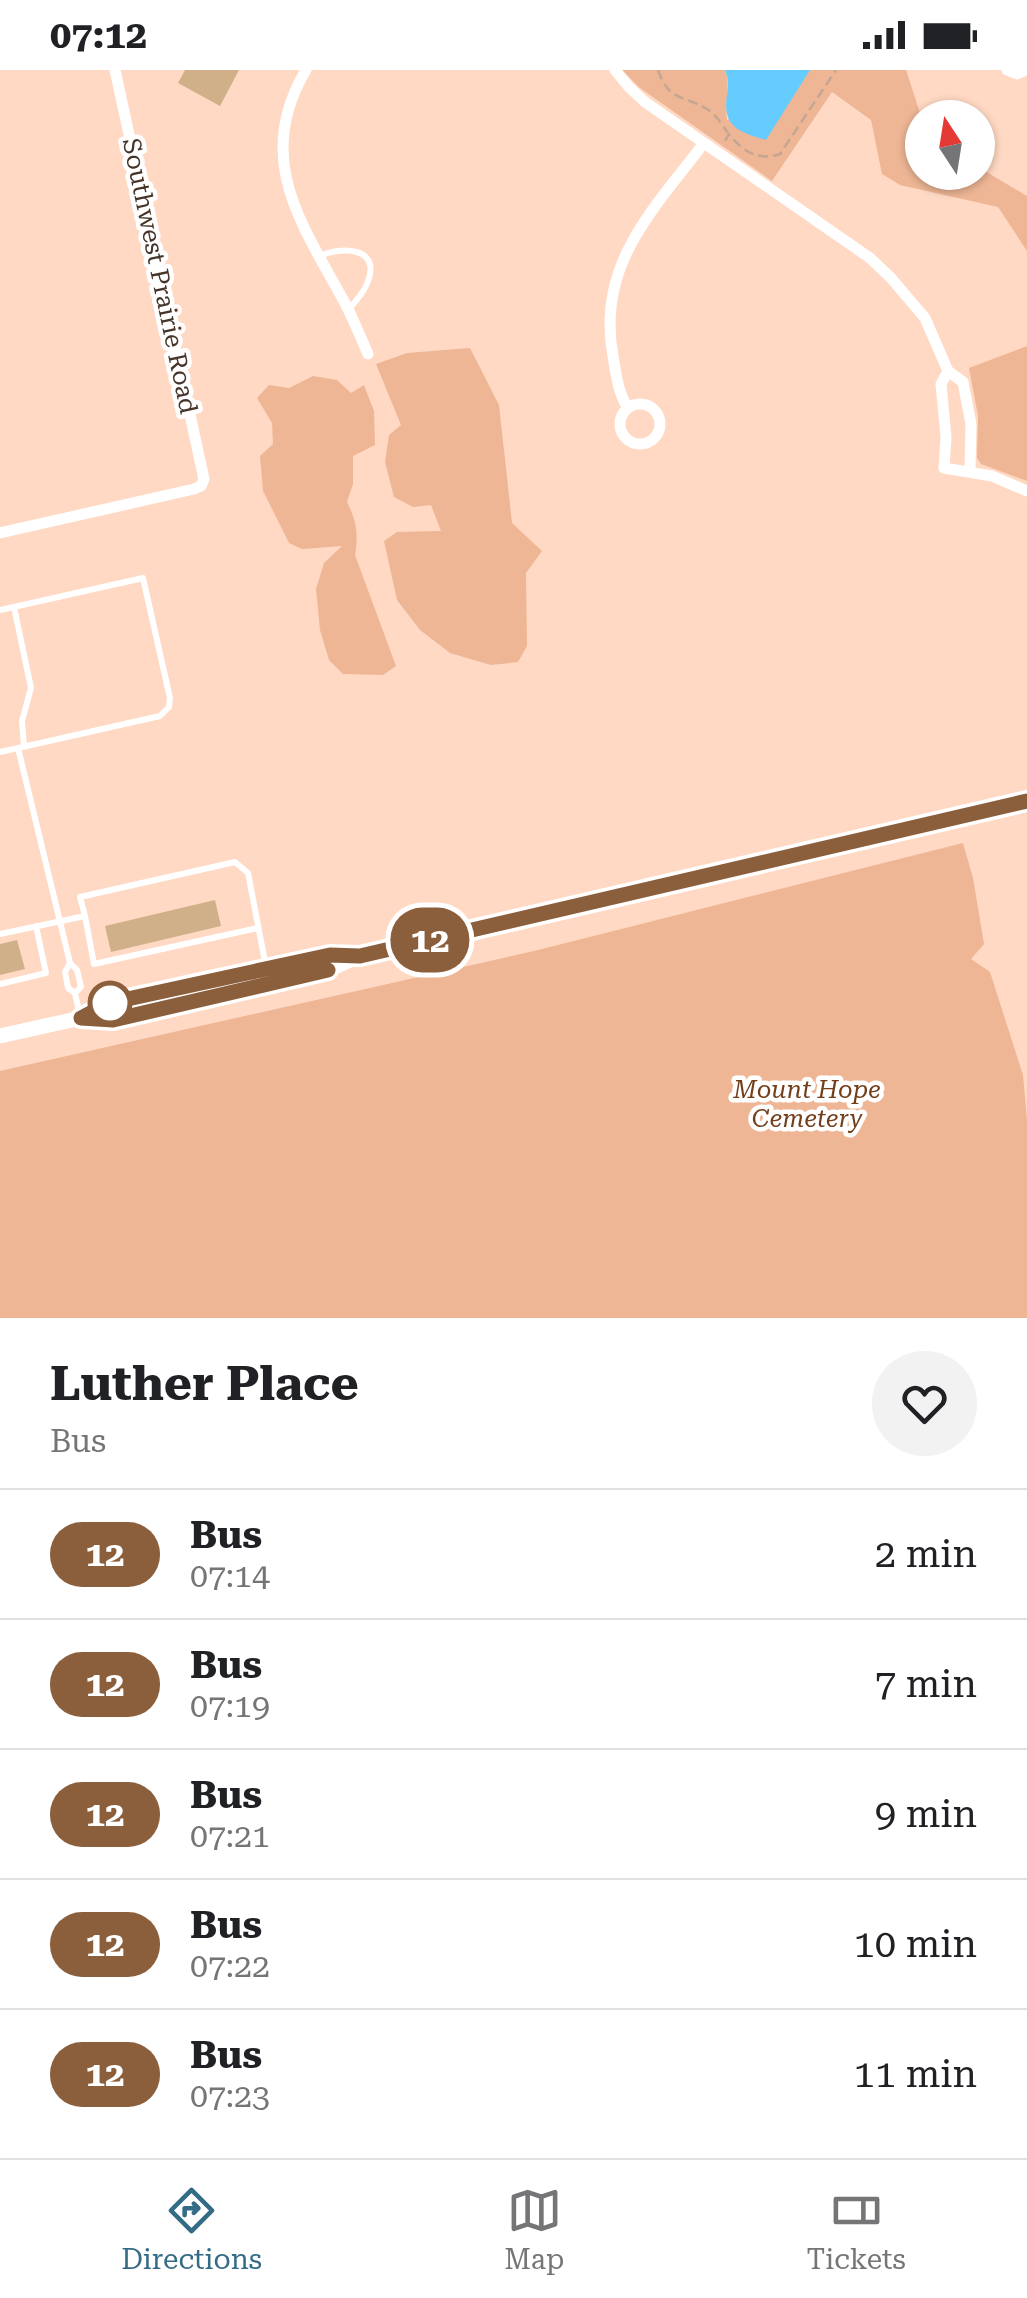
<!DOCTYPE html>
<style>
:root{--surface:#fff;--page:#f2f2f2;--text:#202124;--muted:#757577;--line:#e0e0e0;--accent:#346b86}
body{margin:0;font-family:"Roboto Serif",serif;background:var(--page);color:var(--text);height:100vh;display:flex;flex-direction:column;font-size:38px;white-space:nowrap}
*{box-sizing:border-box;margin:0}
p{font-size:32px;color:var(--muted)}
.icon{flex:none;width:55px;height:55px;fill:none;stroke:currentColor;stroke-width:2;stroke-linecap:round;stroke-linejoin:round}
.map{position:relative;height:1248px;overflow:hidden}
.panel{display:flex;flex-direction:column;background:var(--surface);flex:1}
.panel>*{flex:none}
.badge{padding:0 20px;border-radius:32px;font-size:35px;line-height:65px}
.needle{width:65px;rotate:348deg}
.controls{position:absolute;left:905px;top:30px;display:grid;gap:20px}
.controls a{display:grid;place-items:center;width:90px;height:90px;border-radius:50%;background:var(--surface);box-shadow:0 2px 8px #0004;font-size:50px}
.map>.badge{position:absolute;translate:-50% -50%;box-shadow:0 0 0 5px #fff}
.round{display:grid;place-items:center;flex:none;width:105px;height:105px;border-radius:52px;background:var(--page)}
.overview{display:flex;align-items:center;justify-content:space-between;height:170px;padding:0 50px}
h1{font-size:48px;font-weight:700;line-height:75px}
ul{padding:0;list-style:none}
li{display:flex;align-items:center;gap:30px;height:130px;padding:0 50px;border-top:2px solid var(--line)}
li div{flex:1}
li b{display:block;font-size:38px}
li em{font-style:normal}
li .badge{min-width:110px;font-weight:700;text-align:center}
.status{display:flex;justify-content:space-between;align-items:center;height:70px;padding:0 50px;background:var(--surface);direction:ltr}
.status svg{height:28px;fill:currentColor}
.tab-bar{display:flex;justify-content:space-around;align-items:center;height:140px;border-top:2px solid var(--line);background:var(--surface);font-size:28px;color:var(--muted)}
.tab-bar a{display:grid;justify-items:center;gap:5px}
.tab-bar .current{color:var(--accent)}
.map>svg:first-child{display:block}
.green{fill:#eeb695}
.water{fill:#66ccfe}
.building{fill:#d0b089}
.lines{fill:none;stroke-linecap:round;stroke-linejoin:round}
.path{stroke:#c5a693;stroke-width:2.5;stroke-dasharray:10 5;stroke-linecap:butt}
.service{stroke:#fff;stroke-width:6}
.minor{stroke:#fff;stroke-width:11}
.secondary{stroke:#fff;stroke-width:15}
.line-casing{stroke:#fff;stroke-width:22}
.line{stroke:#8b5e3c;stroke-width:15}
.stop-dot{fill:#fff;stroke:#8b5e3c;stroke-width:5}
.labels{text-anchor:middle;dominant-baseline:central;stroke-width:9;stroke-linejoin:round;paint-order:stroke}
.street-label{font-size:25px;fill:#463429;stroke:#fff}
.park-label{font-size:25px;font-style:italic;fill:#733e1a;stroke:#fff}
</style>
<div class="status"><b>07:12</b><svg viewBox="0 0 49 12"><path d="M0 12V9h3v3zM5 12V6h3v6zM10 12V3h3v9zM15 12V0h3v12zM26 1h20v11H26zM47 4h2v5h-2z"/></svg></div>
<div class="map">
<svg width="1027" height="1248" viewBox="0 0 1027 1248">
<rect width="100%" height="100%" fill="#ffd9c3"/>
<!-- green -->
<path class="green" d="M 622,0 L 725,0 C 731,16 724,33 727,50 L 800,13 L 810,0 L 906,0 L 920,43 L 924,47 L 922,102 L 978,102 L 978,97 L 1027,126 L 1027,181 L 998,137 L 900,115 L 882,104 L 871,50 L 832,22 L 772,111 L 640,18 Z
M 1027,276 L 1027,411 L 981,394 L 977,388 L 978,346 L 969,298 Z
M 470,278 L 499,335 L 512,453 L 542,481 L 526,503 L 527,576 L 518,592 L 491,595 L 450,583 L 420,560 L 397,530 L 384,471 L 397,462 L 441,461 L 431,435 L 413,437 L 394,427 L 385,392 L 389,365 L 401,355 L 376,294 L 407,283 Z
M 313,306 L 337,310 L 351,323 L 364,315 L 374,341 L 375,375 L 353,386 L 353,414 L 347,432 C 356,450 359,464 355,485 L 396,596 L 383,605 L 343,604 L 329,590 L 320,560 L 316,519 L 324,493 L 342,476 L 302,479 L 289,473 L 263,421 L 260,386 L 273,374 L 272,353 L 257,328 L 269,315 L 289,318 Z
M 963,773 L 973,808 L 984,874 L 971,889 L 990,902 L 1023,1005 L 1027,1050 L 1027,1248 L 0,1248 L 0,1001 L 534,881 Z"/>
<!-- water -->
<path class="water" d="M 725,0 L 810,0 L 766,70 C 739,62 722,57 727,25 C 728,15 729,10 725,0 Z"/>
<!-- building -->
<path class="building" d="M 185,0 L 239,0 L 220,36 L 178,13 Z
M 215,830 L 221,856 L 111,882 L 105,856 Z
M 17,870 L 25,899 L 0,905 L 0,874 Z"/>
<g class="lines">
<!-- path -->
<path class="path" d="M 658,0 C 669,32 682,24 707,39 C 716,44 722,55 728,63
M 725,71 L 729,64 C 743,82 758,91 780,84 L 836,0"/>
<!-- service -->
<path class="service" d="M 320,186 C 341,176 381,177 368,211 C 365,222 356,230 350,238
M 14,537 L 31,618 L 22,651 L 24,677
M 0,540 L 143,508 L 170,628 L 169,637 L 160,646 L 0,682
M 18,678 L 70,893 L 77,900 L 81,917 L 75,923
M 85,846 L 94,894 L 258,858
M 0,864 L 85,846 L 80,827 L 235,792 L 248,803 L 266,897
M 70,893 L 65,902 L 68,918 L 75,923 L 80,946
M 0,914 L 46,903 L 36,856"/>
<!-- minor -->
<path class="minor" d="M 306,0 C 252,90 304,157 346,235 C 354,251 361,268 368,284
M 615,0 L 629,17 L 645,32 L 870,188 L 891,208 L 925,248 L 948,301 L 963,312 L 971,354 L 970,402
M 1007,0 L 1017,4 L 1026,0
M 948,301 L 941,314 L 946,367 L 944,398 L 992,406 L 1027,421
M620 354a20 20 0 1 1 40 0a20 20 0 1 1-40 0Z
M 628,338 C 618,323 616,304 613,286 C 596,195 653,140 704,73
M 0,463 L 194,419 L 201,416 L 204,409 L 115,0"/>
<!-- secondary -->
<path class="secondary" d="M 81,948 L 113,950 L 328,900 L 359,886 L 1027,731
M 0,966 L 81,948 L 109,933 L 330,885 L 355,886"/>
</g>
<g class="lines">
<defs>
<path id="line" d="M 328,900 L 113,950 L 81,948 L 109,933 L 330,885 L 360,886 L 1027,731"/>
</defs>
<!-- line casing -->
<use href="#line" class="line-casing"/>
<!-- line -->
<use href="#line" class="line"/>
</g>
<!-- markers -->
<circle class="stop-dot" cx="110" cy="933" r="20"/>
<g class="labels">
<!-- street labels -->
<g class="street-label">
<text transform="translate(160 206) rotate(78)">Southwest Prairie Road</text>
</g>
<!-- park labels -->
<g class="park-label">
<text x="807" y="1019">Mount Hope<tspan x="807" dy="29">Cemetery</tspan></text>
</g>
</g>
</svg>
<div class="controls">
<a><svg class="needle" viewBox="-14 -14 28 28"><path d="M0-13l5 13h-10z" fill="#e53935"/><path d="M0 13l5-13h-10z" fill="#757577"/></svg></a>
</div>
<b class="badge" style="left:430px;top:870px;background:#8b5e3c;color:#fff">12</b>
</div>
<section class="panel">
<div class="overview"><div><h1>Luther Place</h1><p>Bus</p></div><a class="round"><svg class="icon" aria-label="heart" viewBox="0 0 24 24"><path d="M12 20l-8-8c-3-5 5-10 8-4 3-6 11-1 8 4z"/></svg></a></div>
<ul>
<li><span class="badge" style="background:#8b5e3c;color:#fff">12</span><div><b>Bus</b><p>07:14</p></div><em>2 min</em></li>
<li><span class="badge" style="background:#8b5e3c;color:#fff">12</span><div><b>Bus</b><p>07:19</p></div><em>7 min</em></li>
<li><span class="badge" style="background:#8b5e3c;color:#fff">12</span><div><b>Bus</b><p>07:21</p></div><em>9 min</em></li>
<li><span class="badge" style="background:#8b5e3c;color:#fff">12</span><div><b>Bus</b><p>07:22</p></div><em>10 min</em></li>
<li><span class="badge" style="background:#8b5e3c;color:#fff">12</span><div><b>Bus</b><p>07:23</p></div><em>11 min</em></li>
</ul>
</section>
<nav class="tab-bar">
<a class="current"><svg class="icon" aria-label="directions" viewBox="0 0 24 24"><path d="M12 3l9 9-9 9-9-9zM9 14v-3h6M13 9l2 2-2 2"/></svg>Directions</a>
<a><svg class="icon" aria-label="map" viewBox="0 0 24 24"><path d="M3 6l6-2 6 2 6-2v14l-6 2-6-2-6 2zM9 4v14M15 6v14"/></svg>Map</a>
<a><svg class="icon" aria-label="tickets" viewBox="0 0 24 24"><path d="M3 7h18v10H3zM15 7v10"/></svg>Tickets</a>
</nav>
